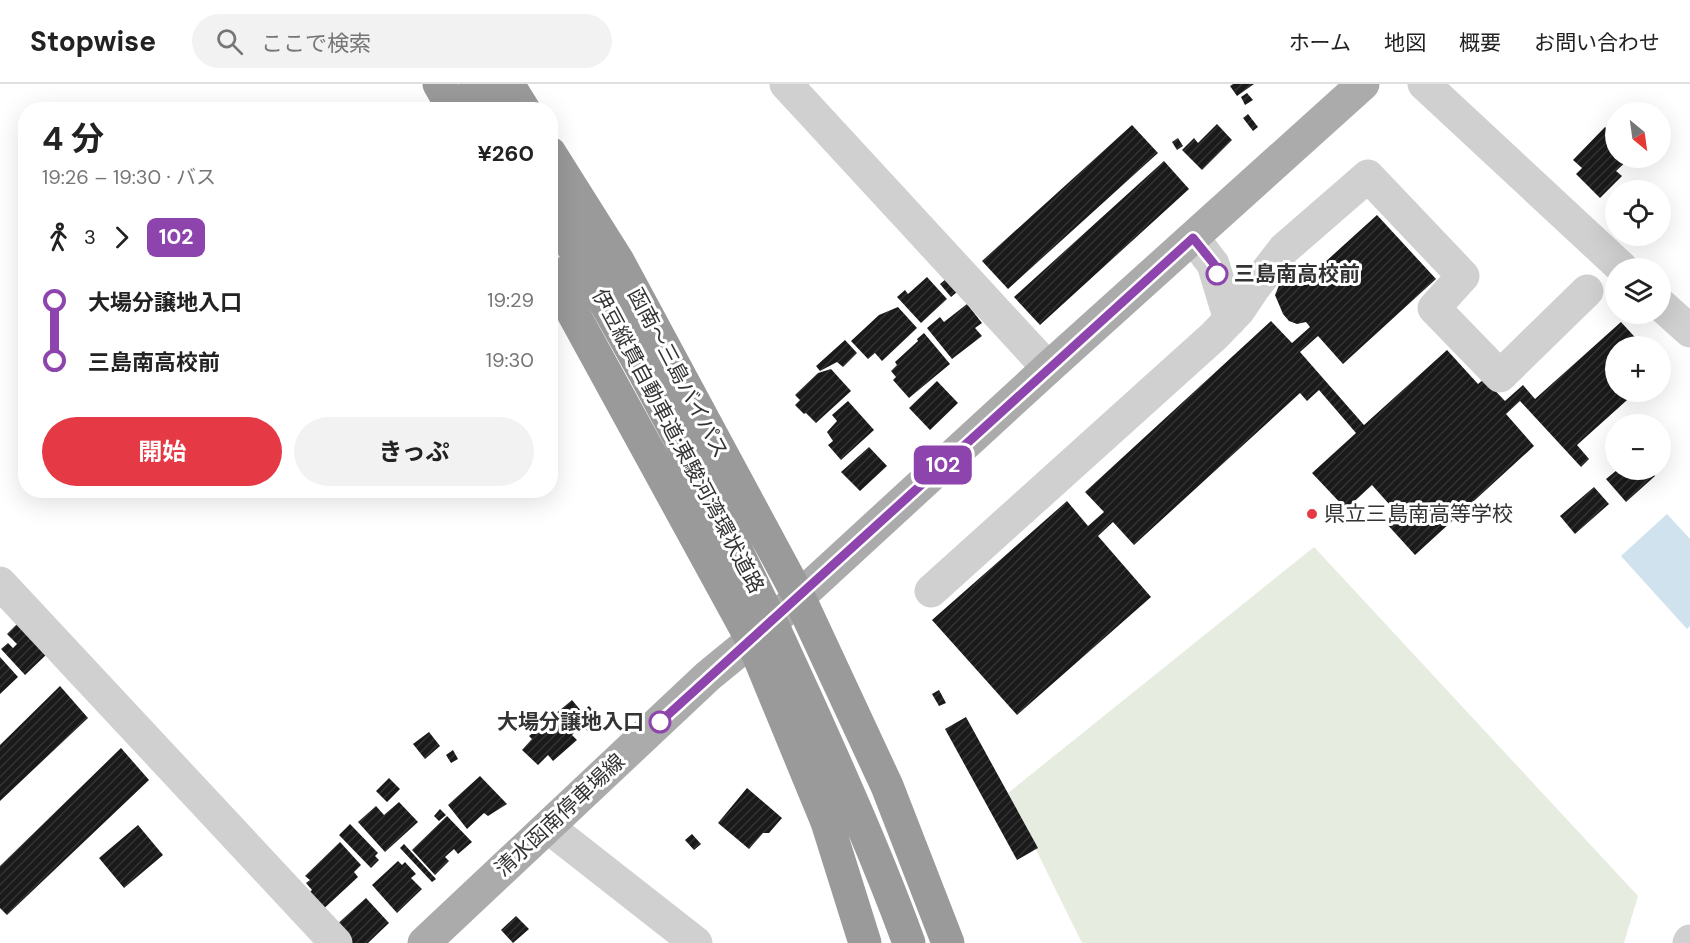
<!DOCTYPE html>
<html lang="ja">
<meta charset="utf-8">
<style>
:root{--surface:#fff;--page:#f2f2f2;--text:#222;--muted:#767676;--line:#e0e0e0;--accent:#e63946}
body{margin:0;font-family:"DM Sans","Noto Sans JP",sans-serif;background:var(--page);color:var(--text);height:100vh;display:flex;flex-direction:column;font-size:22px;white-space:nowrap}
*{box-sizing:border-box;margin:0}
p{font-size:20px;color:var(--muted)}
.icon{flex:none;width:33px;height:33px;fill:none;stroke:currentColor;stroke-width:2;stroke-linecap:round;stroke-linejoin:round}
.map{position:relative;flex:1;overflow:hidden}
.details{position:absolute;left:18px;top:18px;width:540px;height:396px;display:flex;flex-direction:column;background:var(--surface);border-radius:24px;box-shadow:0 6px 24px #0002}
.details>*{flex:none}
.badge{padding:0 12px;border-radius:9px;font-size:21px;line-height:39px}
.needle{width:39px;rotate:151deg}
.fabs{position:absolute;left:1605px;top:18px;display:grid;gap:12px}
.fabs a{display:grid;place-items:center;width:66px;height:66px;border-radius:50%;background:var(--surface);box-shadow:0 6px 24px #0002;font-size:30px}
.map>.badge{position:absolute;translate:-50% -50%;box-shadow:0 0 0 3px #fff}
.legs{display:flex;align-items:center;gap:9px;height:66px;padding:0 24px;font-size:20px}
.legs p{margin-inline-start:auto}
.summary{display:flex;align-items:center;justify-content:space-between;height:102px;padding:0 24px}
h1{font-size:33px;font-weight:700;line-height:45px}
.cta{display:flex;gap:12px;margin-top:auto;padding:12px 24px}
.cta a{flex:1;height:69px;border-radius:36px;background:var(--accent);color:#fff;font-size:24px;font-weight:700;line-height:69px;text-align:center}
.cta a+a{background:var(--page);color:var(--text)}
ul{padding:0 24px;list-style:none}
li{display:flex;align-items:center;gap:21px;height:60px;font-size:22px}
li i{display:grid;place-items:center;width:9px;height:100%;margin:0 8px;background:currentColor}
li i::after{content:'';width:15px;height:15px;margin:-8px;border:4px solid;border-radius:50%;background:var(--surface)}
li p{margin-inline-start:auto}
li:first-child i{background:linear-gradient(#0000 50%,currentColor 0)}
li:last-child i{background:linear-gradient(currentColor 50%,#0000 0)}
header{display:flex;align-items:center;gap:36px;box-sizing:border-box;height:84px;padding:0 30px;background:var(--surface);border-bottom:2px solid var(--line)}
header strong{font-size:28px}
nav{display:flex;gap:33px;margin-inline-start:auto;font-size:21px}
.search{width:420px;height:54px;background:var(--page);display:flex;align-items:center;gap:15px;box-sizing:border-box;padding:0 21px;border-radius:33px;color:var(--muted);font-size:22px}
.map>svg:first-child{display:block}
.grass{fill:#e6ecdf}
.water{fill:#cfe2ee}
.building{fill:url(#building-hatch)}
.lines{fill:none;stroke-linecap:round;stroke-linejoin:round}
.minor{stroke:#d0d0d0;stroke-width:33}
.major{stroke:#ababab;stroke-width:33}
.highway{stroke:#9a9a9a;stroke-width:33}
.line-1-casing{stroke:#fff;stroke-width:14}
.line-1{stroke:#8e44ad;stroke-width:9}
.stop-1-dot{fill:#fff;stroke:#8e44ad;stroke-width:3}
.poi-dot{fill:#e63946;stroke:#fff;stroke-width:2}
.labels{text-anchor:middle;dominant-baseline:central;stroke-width:6;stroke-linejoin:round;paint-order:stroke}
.stop-label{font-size:21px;font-weight:bold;fill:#333;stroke:#fff;text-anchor:start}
.street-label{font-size:21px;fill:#333;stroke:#fff}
.poi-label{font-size:21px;fill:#333;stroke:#fff;text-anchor:start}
</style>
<header>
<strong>Stopwise</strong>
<div class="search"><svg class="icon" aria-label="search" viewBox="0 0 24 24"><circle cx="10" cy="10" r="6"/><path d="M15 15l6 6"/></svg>ここで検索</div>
<nav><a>ホーム</a><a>地図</a><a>概要</a><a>お問い合わせ</a></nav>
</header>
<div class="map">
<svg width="1690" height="859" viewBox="0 0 1690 859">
<defs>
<pattern id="building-hatch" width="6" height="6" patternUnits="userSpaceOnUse" patternTransform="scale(1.5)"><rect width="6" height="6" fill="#1a1a1a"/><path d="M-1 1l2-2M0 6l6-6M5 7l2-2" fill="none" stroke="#333"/></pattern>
</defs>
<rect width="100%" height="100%" fill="#fff"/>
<!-- grass -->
<path class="grass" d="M 1314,463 L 1638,812 L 1624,859 L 1082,859 L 1008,709 Z"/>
<!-- water -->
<path class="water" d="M 1667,430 L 1690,455 L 1690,542 L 1687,545 L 1621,472 Z"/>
<!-- building -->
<path class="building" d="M 1233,0 L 1254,0 L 1237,12 L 1230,2 Z
M 1247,9 L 1253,16 L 1245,21 L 1241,13 Z
M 1248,30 L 1258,43 L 1253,47 L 1243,34 Z
M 1217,40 L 1232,56 L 1202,86 L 1182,66 L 1194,54 L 1198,59 Z
M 1132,41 L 1158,69 L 1008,205 L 982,177 Z
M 1605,43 L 1616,53 L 1616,74 L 1630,74 L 1616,87 L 1622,92 L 1600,114 L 1576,90 L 1582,84 L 1573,76 Z
M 1178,54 L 1183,62 L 1177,66 L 1172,58 Z
M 1164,77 L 1189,105 L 1040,241 L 1014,213 Z
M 1377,131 L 1436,195 L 1343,280 L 1318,252 L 1300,268 L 1364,341 L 1447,266 L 1478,300 L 1484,295 L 1505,317 L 1523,301 L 1535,315 L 1621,238 L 1643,262 L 1616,262 L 1616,308 L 1636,308 L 1577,361 L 1589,375 L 1581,383 L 1520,317 L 1506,330 L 1534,362 L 1415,471 L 1386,439 L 1397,429 L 1372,401 L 1346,425 L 1312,389 L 1356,349 L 1319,306 L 1307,317 L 1300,309 L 1134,461 L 1113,438 L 1098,452 L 1151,513 L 1017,631 L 932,536 L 1067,417 L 1088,442 L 1104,428 L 1085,408 L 1271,237 L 1292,259 L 1310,243 L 1306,238 L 1297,240 L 1289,237 L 1283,230 L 1275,211 L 1280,199 L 1297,187 L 1307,186 L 1313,189 Z
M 952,190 L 963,203 L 951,213 L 940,200 Z
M 927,193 L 947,215 L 921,239 L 897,213 L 905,206 L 908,210 Z
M 967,220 L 982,239 L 975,244 L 982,252 L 952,275 L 927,244 L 940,233 L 944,238 Z
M 898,223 L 917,244 L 882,277 L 875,269 L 868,275 L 851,257 L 879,231 Z
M 924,249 L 950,280 L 909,314 L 893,296 L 896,293 L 891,287 L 897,281 L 895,278 L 918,257 L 917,255 Z
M 845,256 L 857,269 L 843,283 L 837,278 L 820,287 L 816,282 Z
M 831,285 L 851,307 L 816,339 L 806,329 L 804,330 L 795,321 L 800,316 L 795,311 L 818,289 Z
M 937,297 L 958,319 L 930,346 L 909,324 Z
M 848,317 L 874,346 L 841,376 L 828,361 L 833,357 L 827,348 L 837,337 L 832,331 Z
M 869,363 L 887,382 L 860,407 L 841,388 Z
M 1617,386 L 1650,386 L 1655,392 L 1626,418 L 1606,395 Z
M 1594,403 L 1609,420 L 1575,450 L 1560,432 Z
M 18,539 L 47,570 L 25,591 L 1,565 L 8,559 L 13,564 L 17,560 L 7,550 Z
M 0,573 L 18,593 L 0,610 Z
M 60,602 L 88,634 L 0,717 L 0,661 Z
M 939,606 L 946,619 L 939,622 L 932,610 Z
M 572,616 L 582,628 L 589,622 L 602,637 L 590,649 L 582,642 L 572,651 L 577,656 L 553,677 L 548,671 L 538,681 L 522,666 L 532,655 L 529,652 Z
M 966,633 L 1038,764 L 1017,776 L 945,645 Z
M 429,648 L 440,662 L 425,675 L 413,660 Z
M 121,664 L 149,696 L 7,831 L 0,824 L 0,782 Z
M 453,666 L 458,675 L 451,679 L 446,671 Z
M 480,692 L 507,720 L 488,732 L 484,729 L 467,745 L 448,721 Z
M 389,694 L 400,705 L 387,718 L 376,707 Z
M 747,704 L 782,734 L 769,749 L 763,749 L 749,765 L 718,739 Z
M 399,718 L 418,738 L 385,768 L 358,738 L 376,722 L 384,731 Z
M 440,725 L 446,731 L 439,737 L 434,732 Z
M 447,732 L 472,758 L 458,770 L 454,765 L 445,773 L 449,777 L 435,791 L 412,766 Z
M 350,740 L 378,769 L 375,772 L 379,776 L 371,784 L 339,751 Z
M 138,741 L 163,771 L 124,804 L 99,774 Z
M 692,750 L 701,760 L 694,766 L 685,756 Z
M 340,758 L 361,781 L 354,788 L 358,793 L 319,829 L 304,814 L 312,806 L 306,799 L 310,796 L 305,792 Z
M 404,760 L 436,795 L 432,798 L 400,764 Z
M 398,777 L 402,781 L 405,778 L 416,790 L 411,794 L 422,805 L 397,829 L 372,801 Z
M 366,814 L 389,839 L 368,859 L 349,859 L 334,843 Z
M 516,832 L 529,845 L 513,859 L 501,846 Z"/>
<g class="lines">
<!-- minor -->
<path class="minor" d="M 786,0 L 1048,284
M 1424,0 L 1622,184
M 1193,154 L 1213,180 L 1230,236
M 1660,220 L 1690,247
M 0,499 L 336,859
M 931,507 L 1214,252 L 1239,226 L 1253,205 L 1284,165 L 1368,92 L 1463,192 L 1434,224 L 1500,292 L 1587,207
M 548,743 L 696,859
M 1689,859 L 1690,857"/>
<!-- major -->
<path class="major" d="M 424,859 L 708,592 L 752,556 L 1048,284 L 1363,0"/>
<!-- highway -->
<path class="highway" d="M 439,0 L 454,26
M 475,0 L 491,26
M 508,0 L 524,26
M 550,69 L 618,177 L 799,513 L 887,702 L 948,859
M 550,125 C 646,283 731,448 807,616 C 843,696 879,777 909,859
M 550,187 L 752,556 L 827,738 L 865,859"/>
</g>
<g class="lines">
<defs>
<path id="line-1" d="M 660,638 L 1193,154 L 1214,180 L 1217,190"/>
</defs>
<!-- line-1 casing -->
<use href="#line-1" class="line-1-casing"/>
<!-- line-1 -->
<use href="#line-1" class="line-1"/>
</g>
<!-- markers -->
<g class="stop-1-dot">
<circle cx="1217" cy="190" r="10"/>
<circle cx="660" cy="638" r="10"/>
</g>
<circle class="poi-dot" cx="1312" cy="430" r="6"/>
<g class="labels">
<!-- stop labels -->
<g class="stop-label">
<text x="1234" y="190">三島南高校前</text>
<text x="644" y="638" text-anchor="end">大場分譲地入口</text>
</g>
<!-- street labels -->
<g class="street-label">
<text transform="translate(678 289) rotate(62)">函南～三島バイパス</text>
<text transform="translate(678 357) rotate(62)">伊豆縦貫自動車道;東駿河湾環状道路</text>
<text transform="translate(560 731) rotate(-43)">清水函南停車場線</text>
</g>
<!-- poi labels -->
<g class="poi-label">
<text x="1324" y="430">県立三島南高等学校</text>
</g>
</g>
</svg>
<div class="fabs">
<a><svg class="needle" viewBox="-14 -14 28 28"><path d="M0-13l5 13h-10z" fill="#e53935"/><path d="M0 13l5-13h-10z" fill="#767676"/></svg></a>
<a><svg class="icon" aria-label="locate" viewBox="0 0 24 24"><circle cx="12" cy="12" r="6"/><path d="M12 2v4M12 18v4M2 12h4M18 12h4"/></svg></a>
<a><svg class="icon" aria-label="layers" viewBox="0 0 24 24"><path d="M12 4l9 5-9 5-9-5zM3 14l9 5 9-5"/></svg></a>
<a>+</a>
<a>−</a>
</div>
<b class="badge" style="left:943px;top:381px;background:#8e44ad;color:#fff">102</b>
<section class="details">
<div class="summary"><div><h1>4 分</h1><p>19:26 – 19:30 · バス</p></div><b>¥260</b></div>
<div class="legs"><svg class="icon" aria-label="walk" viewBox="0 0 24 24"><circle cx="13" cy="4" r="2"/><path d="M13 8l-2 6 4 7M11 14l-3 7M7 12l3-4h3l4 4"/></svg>3<svg class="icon" aria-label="forward" viewBox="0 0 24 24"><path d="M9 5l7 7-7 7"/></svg><b class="badge" style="background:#8e44ad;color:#fff">102</b></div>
<ul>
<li><i style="color:#8e44ad"></i><b>大場分譲地入口</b><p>19:29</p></li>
<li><i style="color:#8e44ad"></i><b>三島南高校前</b><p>19:30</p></li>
</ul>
<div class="cta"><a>開始</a><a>きっぷ</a></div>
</section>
</div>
